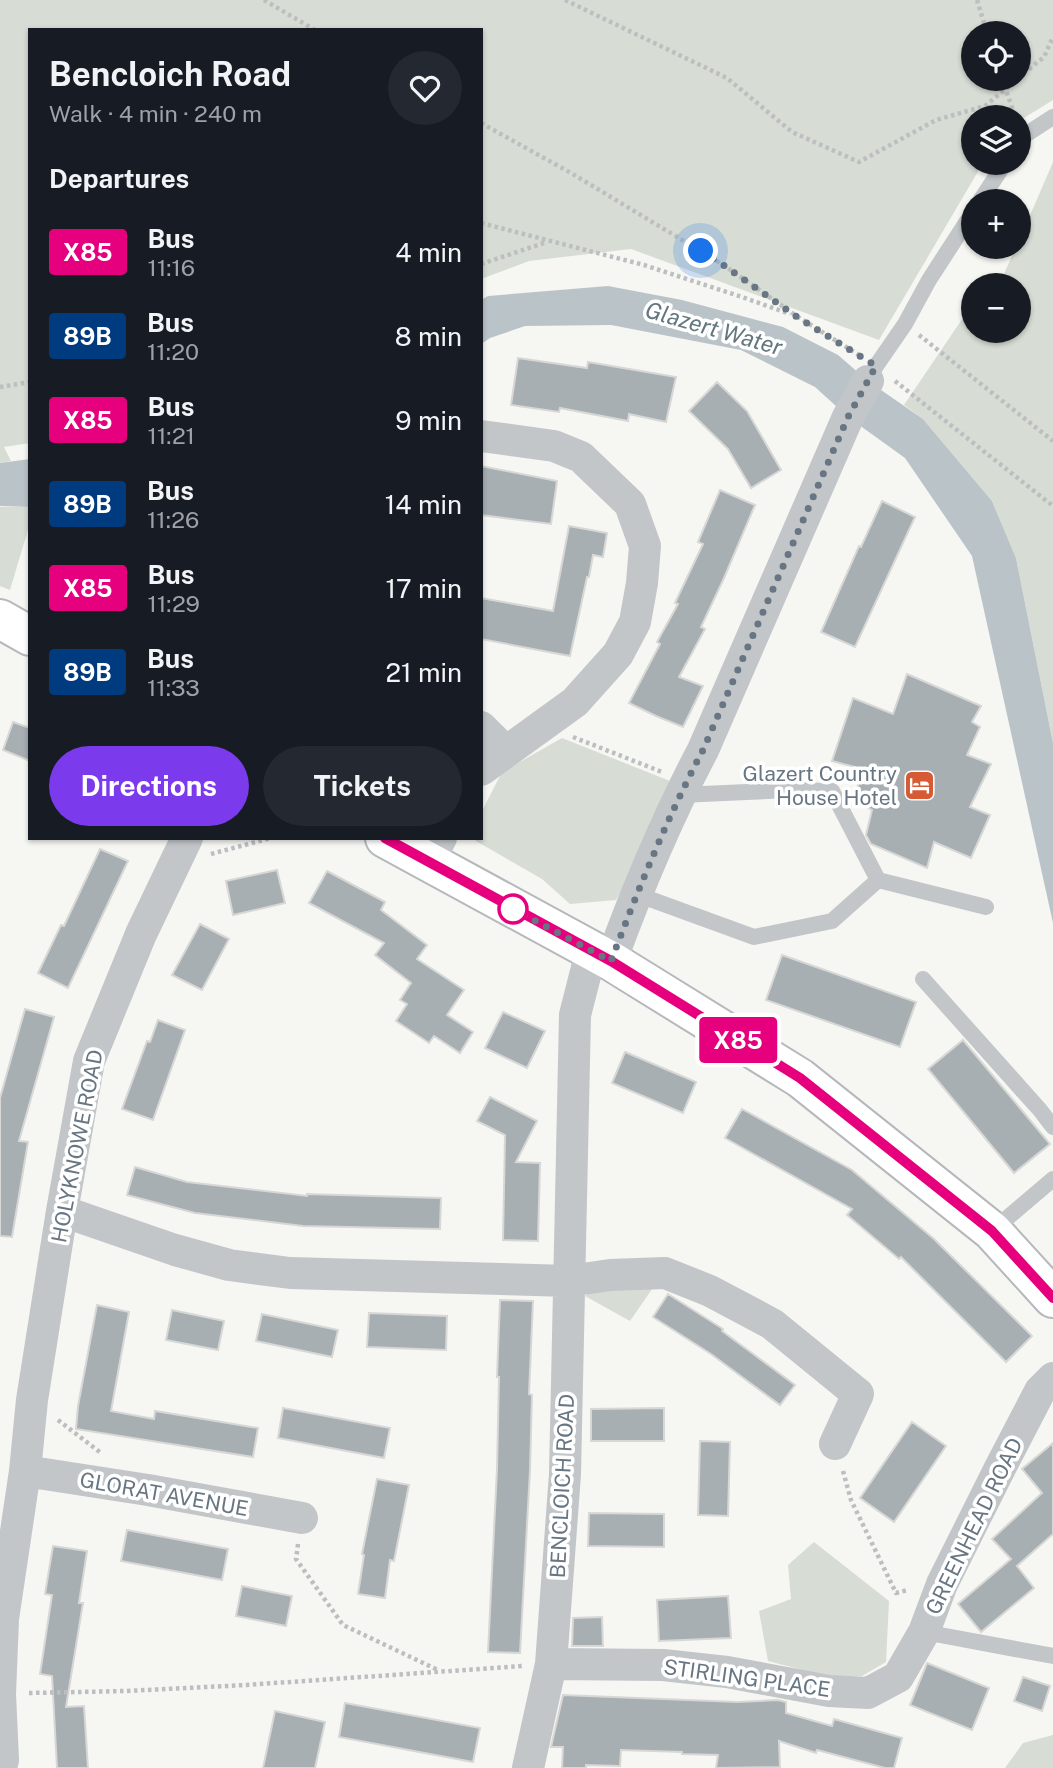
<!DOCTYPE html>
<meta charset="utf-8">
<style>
:root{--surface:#171b24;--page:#242831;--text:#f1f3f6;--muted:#9ea1a6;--accent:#7c3aed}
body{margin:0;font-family:"Public Sans",sans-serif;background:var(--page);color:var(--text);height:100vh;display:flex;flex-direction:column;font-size:26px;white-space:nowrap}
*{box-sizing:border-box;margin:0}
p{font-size:23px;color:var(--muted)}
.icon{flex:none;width:38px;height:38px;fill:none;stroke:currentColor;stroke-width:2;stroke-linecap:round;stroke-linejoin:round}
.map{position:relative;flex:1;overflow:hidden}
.drawer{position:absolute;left:28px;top:28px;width:455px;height:812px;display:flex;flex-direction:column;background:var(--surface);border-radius:0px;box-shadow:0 2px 5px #0004}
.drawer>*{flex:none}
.badge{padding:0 14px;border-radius:5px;font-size:24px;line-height:46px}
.buttons{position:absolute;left:961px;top:21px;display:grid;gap:14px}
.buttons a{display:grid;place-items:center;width:70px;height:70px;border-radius:50%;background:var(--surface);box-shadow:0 2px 5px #0004;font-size:35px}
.you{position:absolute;width:35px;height:35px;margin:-18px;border:5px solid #fff;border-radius:50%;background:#1a73e8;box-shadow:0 0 0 10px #1a73e833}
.map>.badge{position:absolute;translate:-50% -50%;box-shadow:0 0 0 4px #fff}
h2{padding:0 21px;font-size:26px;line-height:63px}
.round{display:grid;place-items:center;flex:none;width:74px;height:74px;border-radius:37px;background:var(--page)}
.overview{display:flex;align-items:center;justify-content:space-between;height:119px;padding:0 21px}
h1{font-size:33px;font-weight:700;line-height:52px}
.action{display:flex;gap:14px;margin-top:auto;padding:14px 21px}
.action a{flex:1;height:80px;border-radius:42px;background:var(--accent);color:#fff;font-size:28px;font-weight:700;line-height:80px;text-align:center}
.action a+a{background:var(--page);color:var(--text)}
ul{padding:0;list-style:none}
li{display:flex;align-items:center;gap:21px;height:84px;padding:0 21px}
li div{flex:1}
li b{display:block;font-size:26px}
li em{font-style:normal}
li .badge{min-width:77px;font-weight:700;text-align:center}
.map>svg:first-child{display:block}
.green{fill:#d7ddd4;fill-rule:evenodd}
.water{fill:#bac4c8}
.building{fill:#a7afb3;stroke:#d7d8d6;stroke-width:2}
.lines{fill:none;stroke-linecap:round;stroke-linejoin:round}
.primary-casing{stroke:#b5b9bc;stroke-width:42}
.path{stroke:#bcbec0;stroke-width:4.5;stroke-dasharray:3.5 3.5;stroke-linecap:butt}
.service{stroke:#c2c6c9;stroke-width:16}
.minor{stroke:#c2c6c9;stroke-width:32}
.primary{stroke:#fff;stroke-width:38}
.line-casing{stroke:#fff;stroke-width:16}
.line{stroke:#e6007e;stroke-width:10}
.walk{stroke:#677682;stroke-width:7;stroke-dasharray:0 12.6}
.stop-dot{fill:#fff;stroke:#e6007e;stroke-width:3.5}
.labels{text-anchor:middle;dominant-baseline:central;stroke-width:7;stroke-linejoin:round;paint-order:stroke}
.poi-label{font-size:21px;fill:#677682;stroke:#fff;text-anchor:end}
.street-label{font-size:21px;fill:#677682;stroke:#fff}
.water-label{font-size:23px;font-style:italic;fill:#63777f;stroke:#fff}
</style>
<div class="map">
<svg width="1053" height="1768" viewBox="0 0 1053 1768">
<rect width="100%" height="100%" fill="#f6f6f3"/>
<!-- green -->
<path class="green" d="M 0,0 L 1053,0 L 1053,100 L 1019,121 L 1018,117 L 973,117 L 973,163 L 983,163 L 879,340 L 631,249 L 529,261 L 481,279 L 481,30 L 30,30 L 30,443 L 4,447 L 11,461 L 0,463 ZM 973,33 L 1018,33 L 1018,79 L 973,79 Z
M 1053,162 L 1053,743 L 1016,558 L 992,501 L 923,419 L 904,405 L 973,303 L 973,331 L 1018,331 L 1018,285 L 999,285 L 1016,247 L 1018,247 L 1019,241 Z
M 0,507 L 30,507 L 30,523 L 10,590 L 0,586 Z
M 562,738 L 670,781 L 630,877 L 616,900 L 570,904 L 542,879 L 476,841 L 476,838 L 481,838 L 481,813 L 502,772 Z
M 659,1279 L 630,1321 L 585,1296 L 600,1283 Z
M 814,1542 L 889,1601 L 886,1662 L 862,1676 L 833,1678 L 768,1661 L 759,1611 L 791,1599 L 788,1565 Z
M 1053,1735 L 1053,1768 L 1005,1768 L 1023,1743 Z"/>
<!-- water -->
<path class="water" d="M 608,286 L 682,300 L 783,327 L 838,355 L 868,381 L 923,419 L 992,501 L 1016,558 L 1053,743 L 1053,923 L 972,556 L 905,458 L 848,417 L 815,387 L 741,350 L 611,325 L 525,326 L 490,338 L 481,344 L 481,300 L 488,296 Z
M 30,459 L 30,507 L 0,506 L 0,463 Z"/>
<!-- building -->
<path class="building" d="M 518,358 L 587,368 L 588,362 L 676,377 L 666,422 L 629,414 L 628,421 L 560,408 L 559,412 L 511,405 Z
M 717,382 L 747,411 L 781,470 L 751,488 L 728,449 L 689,411 Z
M 481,466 L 557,481 L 551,524 L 481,515 Z
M 720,490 L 755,505 L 724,578 L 701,627 L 705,629 L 679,677 L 703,686 L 683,727 L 656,716 L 629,703 L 660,644 L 657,642 L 678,604 L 675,603 L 703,544 L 698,542 Z
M 882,501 L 915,517 L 855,647 L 821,632 L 859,546 L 861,547 Z
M 569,526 L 607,533 L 603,557 L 593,555 L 589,577 L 587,577 L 570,656 L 481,639 L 481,598 L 553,611 Z
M 907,674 L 981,706 L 972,722 L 980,727 L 967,755 L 991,764 L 970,807 L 990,815 L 971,858 L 934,842 L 927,868 L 871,844 L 866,835 L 872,810 L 854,800 L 862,769 L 832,761 L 853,698 L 893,714 Z
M 13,722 L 30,728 L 30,761 L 3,750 Z
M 100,849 L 128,861 L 68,988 L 38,973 L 61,925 L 64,926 Z
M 277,870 L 285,903 L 233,915 L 226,881 Z
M 327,871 L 385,902 L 381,910 L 427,945 L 417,959 L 464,990 L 447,1015 L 473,1032 L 460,1053 L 434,1036 L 429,1043 L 396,1021 L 407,1004 L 400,1000 L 411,983 L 375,955 L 384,943 L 309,903 Z
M 200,924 L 229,939 L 202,990 L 172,975 Z
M 782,955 L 916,1002 L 900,1047 L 766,1000 Z
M 25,1009 L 54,1017 L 19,1141 L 28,1142 L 12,1237 L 0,1236 L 0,1098 Z
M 503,1012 L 545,1031 L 527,1068 L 485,1048 Z
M 158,1020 L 185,1030 L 153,1120 L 122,1109 L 147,1041 L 150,1042 Z
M 963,1040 L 1050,1144 L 1014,1173 L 928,1069 Z
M 625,1052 L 696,1082 L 683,1113 L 612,1083 Z
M 490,1097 L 537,1121 L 516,1162 L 540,1163 L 538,1241 L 503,1240 L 505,1135 L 477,1121 Z
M 742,1109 L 852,1170 L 934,1239 L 1032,1336 L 1006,1362 L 901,1257 L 899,1259 L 847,1215 L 852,1209 L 725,1138 Z
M 135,1167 L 187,1182 L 307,1196 L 307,1194 L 441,1198 L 440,1229 L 303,1226 L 195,1213 L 127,1195 Z
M 668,1294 L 723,1329 L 722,1331 L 795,1385 L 780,1405 L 711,1354 L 653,1317 Z
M 500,1300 L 533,1301 L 529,1394 L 532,1395 L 530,1470 L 520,1653 L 488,1652 L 497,1469 L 499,1377 L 497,1377 Z
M 97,1305 L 129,1312 L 111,1411 L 154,1419 L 155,1411 L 258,1428 L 253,1457 L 76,1429 L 78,1406 Z
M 172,1310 L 224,1321 L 218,1350 L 166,1340 Z
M 369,1313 L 447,1316 L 446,1350 L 367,1347 Z
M 262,1314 L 338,1330 L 332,1357 L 256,1341 Z
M 283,1408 L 390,1428 L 384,1458 L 278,1438 Z
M 664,1408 L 664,1441 L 591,1441 L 591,1409 Z
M 912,1422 L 946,1446 L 894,1522 L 860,1498 Z
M 700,1441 L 730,1442 L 728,1516 L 698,1515 Z
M 1053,1443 L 1053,1534 L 1017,1566 L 1034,1588 L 981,1632 L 958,1604 L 1011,1559 L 992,1539 L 1042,1493 L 1022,1469 Z
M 377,1479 L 409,1485 L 394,1561 L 390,1560 L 385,1598 L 358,1594 L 364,1555 L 362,1554 Z
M 589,1513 L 664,1514 L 664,1547 L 588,1546 Z
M 127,1530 L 228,1549 L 222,1580 L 121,1561 Z
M 53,1546 L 87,1551 L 79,1603 L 83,1603 L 66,1707 L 84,1706 L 88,1768 L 57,1768 L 52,1676 L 40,1674 L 52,1595 L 45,1594 Z
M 242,1586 L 292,1596 L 286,1626 L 236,1616 Z
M 728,1596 L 731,1638 L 659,1641 L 657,1600 Z
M 602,1617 L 603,1646 L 572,1646 L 573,1618 Z
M 927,1663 L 989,1688 L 972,1730 L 910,1705 Z
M 1023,1677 L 1050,1686 L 1042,1711 L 1014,1701 Z
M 563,1695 L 738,1702 L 778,1700 L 786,1702 L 786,1713 L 832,1726 L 834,1719 L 902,1738 L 894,1768 L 885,1768 L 817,1750 L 816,1753 L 779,1741 L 780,1767 L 716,1768 L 718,1755 L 682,1754 L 682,1752 L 621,1750 L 620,1766 L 586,1765 L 586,1768 L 562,1768 L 563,1747 L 551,1747 Z
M 345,1703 L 480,1728 L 473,1762 L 339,1737 Z
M 275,1711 L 325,1722 L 315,1768 L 263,1768 Z"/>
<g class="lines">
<defs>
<path id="primary" d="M 0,619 L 30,636
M 385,838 L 611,961 L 800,1078 L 992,1231 L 1053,1298"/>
</defs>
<!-- primary casing -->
<use href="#primary" class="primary-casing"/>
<!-- path -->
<path class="path" d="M 264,0 L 315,30
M 565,0 L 727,78 L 792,132 L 859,162 L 936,120 L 985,106 L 1018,79
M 977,0 L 987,33
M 1018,78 L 1044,57 L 1053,37
M 1002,79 L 1015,116
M 481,123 L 571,173 L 722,264 L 798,317 L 859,355
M 481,223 L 644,265 L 742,297 L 790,314
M 481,264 L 547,242
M 919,335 L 1053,441
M 895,381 L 1053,506
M 0,387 L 30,382
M 573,737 L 662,772
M 211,854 L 271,838
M 58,1420 L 101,1453
M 843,1471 L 851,1500 L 896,1593 L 908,1590
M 298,1544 L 296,1559 L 343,1625 L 438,1670
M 29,1693 L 126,1691 L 246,1685 L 523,1666"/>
<!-- service -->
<path class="service" d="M 1018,141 L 1022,137 L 1053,117
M 980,201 L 1005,163
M 868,381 L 876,366 L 905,324 L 929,280 L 973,212
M 680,795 L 789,790 L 832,791 L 878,880 L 986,907
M 636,894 L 754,937 L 832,921 L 878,880
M 923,979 L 1040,1110 L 1053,1127
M 992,1231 L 1053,1179
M 924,1632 L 1053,1656"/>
<!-- minor -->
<path class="minor" d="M 481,436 L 554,446 L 581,457 L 630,504 L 645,546 L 642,583 L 635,622 L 618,654 L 575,702 L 481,770
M 481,727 L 506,752
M 428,862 L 441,838
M 611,961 C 637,890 667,818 703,750 L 848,417 L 868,381
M 62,1211 L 175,1250 L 229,1265 L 290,1273 L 569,1281 L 610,1275 L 665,1273 L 710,1291 L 772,1324 L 858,1394 L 835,1444
M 25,1471 L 148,1490 L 302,1518
M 551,1664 L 663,1665 L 727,1672 L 829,1691 L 868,1693 L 898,1677 L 924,1632 L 942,1584 L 999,1470 L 1040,1391 L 1053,1378
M 1,1768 L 3,1760 L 0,1694 L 3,1619 L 25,1471 L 32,1400 L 62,1211 L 89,1061 L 141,934 L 187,838
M 528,1768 L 551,1664 L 565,1474 L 575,1015 L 591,952"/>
<!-- primary -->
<use href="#primary" class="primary"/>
</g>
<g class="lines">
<defs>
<path id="line" d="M 385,838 L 611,961 L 800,1078 L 992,1231 L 1053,1298"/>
</defs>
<!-- line casing -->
<use href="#line" class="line-casing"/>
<!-- line -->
<use href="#line" class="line"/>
<!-- walk -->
<path class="walk" d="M 513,909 L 611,961 C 638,890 667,818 703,750 L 848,417 L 876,366 L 797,317 L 722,264 L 701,251"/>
</g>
<!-- icons -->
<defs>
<symbol id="hotel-square" viewBox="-11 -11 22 22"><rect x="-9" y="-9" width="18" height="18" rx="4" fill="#d65a33" stroke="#fff"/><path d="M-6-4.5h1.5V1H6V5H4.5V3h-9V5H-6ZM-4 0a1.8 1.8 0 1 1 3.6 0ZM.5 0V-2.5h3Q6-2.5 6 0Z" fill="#fff"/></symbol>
</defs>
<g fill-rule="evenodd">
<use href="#hotel-square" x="902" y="768" width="35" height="35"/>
</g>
<!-- markers -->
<circle class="stop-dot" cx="513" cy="909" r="14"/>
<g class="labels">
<!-- poi labels -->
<g class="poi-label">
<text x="897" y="773">Glazert Country<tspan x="897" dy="24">House Hotel</tspan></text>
</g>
<!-- street labels -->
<g class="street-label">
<text transform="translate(77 1146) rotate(-79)">HOLYKNOWE ROAD</text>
<text transform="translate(562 1486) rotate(-87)">BENCLOICH ROAD</text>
<text transform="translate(164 1494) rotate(10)">GLORAT AVENUE</text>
<text transform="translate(974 1526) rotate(-64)">GREENHEAD ROAD</text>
<text transform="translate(747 1678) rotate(8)">STIRLING PLACE</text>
</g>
<!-- water labels -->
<g class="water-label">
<text transform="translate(714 328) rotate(16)">Glazert Water</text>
</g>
</g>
</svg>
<div class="buttons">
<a><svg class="icon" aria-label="locate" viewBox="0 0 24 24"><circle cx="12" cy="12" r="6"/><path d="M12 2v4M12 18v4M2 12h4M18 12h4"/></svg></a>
<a><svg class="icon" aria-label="layers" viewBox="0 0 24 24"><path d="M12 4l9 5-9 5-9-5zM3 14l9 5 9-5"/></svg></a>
<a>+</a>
<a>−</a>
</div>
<div class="you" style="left:701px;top:251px"></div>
<b class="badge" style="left:738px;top:1040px;background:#e6007e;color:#fff">X85</b>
<section class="drawer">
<div class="overview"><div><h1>Bencloich Road</h1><p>Walk · 4 min · 240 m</p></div><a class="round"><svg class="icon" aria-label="heart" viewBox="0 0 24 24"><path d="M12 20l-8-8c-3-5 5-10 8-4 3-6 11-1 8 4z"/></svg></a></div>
<h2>Departures</h2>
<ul>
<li><span class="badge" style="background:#e6007e;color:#fff">X85</span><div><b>Bus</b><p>11:16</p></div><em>4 min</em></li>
<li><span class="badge" style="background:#003b80;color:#fff">89B</span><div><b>Bus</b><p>11:20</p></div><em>8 min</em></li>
<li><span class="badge" style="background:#e6007e;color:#fff">X85</span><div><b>Bus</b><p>11:21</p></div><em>9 min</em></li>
<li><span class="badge" style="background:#003b80;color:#fff">89B</span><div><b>Bus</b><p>11:26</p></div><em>14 min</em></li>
<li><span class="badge" style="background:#e6007e;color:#fff">X85</span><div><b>Bus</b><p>11:29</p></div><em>17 min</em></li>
<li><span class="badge" style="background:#003b80;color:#fff">89B</span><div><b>Bus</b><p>11:33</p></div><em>21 min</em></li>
</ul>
<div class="action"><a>Directions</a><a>Tickets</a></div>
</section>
</div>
